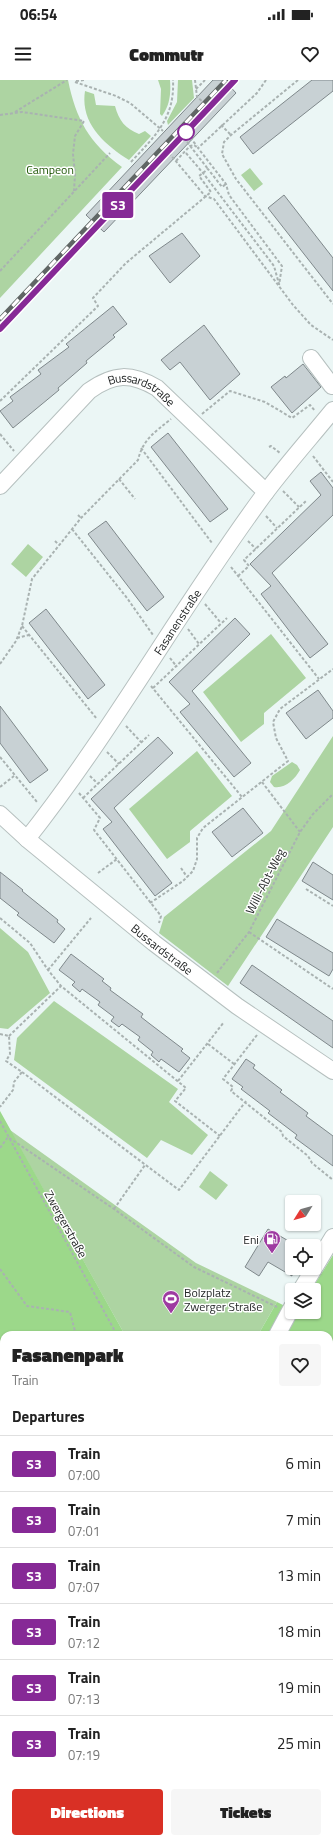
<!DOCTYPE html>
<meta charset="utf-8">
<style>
:root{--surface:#fff;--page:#f6f6f6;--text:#222;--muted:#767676;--line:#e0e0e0;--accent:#d93025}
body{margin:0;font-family:"Titillium Web",sans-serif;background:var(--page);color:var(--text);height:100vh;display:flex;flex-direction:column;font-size:15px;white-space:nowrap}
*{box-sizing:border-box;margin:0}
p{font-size:13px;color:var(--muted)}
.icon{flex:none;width:22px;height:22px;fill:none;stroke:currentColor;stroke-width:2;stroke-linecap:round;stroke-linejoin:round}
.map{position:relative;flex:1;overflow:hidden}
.side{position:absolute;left:0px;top:1251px;width:333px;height:512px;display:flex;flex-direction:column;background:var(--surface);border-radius:12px 12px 0 0;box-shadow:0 1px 3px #0004}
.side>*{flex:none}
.badge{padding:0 8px;border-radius:3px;font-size:14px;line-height:26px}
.needle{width:26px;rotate:233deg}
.fabs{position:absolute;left:285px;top:1115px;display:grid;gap:8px}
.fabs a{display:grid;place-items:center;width:36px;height:36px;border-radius:4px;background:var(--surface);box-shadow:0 1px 3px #0004;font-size:20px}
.map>.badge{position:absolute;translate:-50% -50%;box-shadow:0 0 0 2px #fff}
h2{padding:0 12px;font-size:15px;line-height:36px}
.round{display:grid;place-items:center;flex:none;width:42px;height:42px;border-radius:4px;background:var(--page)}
.headline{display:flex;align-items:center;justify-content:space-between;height:68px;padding:0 12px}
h1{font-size:19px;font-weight:800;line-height:30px}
.primary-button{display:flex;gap:8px;margin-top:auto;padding:8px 12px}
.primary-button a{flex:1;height:46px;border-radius:4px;background:var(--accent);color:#fff;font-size:16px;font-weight:800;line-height:46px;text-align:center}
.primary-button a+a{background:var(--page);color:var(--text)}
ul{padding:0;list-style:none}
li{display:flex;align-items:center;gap:12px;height:56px;padding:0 12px;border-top:1px solid var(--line)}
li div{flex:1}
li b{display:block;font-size:15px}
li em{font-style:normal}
li .badge{min-width:44px;font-weight:700;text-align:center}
.status{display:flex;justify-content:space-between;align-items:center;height:28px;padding:0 20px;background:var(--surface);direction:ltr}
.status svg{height:11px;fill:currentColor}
header{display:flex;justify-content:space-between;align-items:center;height:52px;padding:0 12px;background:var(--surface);font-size:18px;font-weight:800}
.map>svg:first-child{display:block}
.green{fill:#add4a2}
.forest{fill:#9cd88a}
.building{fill:#c8d1d4;stroke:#7f888b}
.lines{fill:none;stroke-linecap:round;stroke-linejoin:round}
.minor-casing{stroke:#b6c0bf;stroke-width:18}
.path{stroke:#a9b2b1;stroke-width:2;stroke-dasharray:3 2;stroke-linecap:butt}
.minor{stroke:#fff;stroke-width:16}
.rail-casing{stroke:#606665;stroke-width:4.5}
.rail{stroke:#fff;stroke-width:3;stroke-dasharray:9;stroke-linecap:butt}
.line-casing{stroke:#fff;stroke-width:9}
.line{stroke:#862996;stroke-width:6}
.stop-dot{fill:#fff;stroke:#862996;stroke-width:2}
.labels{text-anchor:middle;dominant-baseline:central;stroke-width:3;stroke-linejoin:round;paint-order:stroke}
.park-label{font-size:12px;fill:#1e5605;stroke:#fff}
.street-label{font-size:12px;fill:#252828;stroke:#fff}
.poi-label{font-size:12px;fill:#252828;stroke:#fff;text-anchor:end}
</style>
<div class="status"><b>06:54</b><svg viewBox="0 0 49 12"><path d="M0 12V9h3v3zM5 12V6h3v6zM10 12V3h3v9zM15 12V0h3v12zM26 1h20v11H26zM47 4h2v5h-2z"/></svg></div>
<header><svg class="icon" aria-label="menu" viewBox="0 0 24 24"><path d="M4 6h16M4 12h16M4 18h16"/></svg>Commutr<svg class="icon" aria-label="heart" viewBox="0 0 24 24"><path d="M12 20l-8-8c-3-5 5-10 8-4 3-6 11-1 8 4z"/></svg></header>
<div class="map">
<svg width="333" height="1763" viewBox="0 0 333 1763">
<rect width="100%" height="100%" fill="#ebf6f5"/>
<!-- green -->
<path class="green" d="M 0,0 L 68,0 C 76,39 89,63 122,87 L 0,218 Z
M 158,0 L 170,0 C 171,13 170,25 162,36 L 160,34 L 161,9 Z
M 178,0 L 192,0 L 194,18 L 168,45 L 167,41 L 177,22 Z
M 85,11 L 94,14 L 96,25 L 115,26 C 119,41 125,48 139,54 L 145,51 L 151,56 L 129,80 C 104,64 80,43 85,11 Z
M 250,88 L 263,104 L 254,111 L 241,95 Z
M 28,464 L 43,477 L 26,497 L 11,484 Z
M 271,554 L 306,598 L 264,633 L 264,644 L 241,662 L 203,612 Z
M 333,656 L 333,747 L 228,906 L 159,853 L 164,837 L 271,751 Z
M 197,671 L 232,716 L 190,751 L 190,762 L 167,779 L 129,729 Z
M 292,682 L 297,685 L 300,690 C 295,699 285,709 274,707 L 270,702 L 272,696 Z
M 0,848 L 28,872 L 50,913 L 8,949 L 0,948 Z
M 54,921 L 178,1009 L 169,1022 L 208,1055 L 192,1075 L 161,1060 L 147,1078 L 14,980 L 17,958 Z
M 10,1050 L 196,1183 L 277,1222 L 258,1255 L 125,1255 Z
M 210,1091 L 228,1105 L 216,1120 L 199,1107 Z"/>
<!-- forest -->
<path class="forest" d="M 0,1031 L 125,1255 L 4,1255 L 4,1759 L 329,1759 L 329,1255 L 258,1255 L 277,1222 L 297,1232 L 314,1232 L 314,1210 L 311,1210 L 333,1175 L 333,1763 L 0,1763 Z"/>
<!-- building -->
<path class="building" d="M 213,0 L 224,0 L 236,13 L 104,152 L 86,135 Z
M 312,0 L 333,0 L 333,11 L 253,74 L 240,57 Z
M 284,115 L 333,178 L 333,211 L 268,128 Z
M 182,153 L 200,176 L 170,203 L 149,176 Z
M 113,226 L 127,244 L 113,255 L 115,257 L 86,281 L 87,283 L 58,308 L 59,310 L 13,348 L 0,331 L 13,321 L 10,317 L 41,294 L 38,290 L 69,267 L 66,264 Z
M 204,245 L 240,294 L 210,320 L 180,282 L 170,290 L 161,280 Z
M 303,284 L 321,307 L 292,333 L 271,307 L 285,296 L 286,298 Z
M 168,353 L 228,429 L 210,442 L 151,367 Z
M 321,392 L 333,408 L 333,435 L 272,493 L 328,564 L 310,578 L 261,514 L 271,506 L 250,484 L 321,415 L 310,401 Z
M 106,441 L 164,517 L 147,531 L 88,454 Z
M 46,529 L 105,605 L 88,619 L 29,543 Z
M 235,538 L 250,554 L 192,611 L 251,683 L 234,697 L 180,632 L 190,624 L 169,602 Z
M 318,610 L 333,631 L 333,638 L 306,659 L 286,633 Z
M 0,626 L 48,690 L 30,703 L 0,663 Z
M 158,657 L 173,673 L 114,728 L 172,803 L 155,816 L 103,749 L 112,742 L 91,719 Z
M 243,728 L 263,753 L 232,777 L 212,752 Z
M 313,782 L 333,795 L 333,820 L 302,801 Z
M 0,792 L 23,810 L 22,811 L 58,840 L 57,842 L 65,849 L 54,863 L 17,835 L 19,833 L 0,818 Z
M 277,839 L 333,873 L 333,889 L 329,896 L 266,857 Z
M 71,874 L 104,899 L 102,901 L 111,908 L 110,910 L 143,934 L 141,937 L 150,944 L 183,969 L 181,971 L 190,978 L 179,992 L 161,979 L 159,982 L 151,975 L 153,972 L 138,960 L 140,957 L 122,944 L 119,947 L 111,941 L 114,937 L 98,925 L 100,922 L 82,909 L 80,912 L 72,905 L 75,902 L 59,890 Z
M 252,885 L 333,941 L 333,968 L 240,903 Z
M 246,979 L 255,985 L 253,988 L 282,1010 L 280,1012 L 308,1033 L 306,1036 L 333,1056 L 333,1086 L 295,1058 L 297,1055 L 268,1033 L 270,1031 L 241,1009 L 243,1007 L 232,999 Z
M 268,1149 L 292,1163 L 292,1196 L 268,1182 L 259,1196 L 245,1187 Z"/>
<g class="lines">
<defs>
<g id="minor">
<path d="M 311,278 L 332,306"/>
<path id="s1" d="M 0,406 L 89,311 C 114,293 131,293 157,308 L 266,412"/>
<path id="s2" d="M 0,734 L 27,759 L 154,863 L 237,926 L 333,991"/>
<path id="s3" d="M 27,759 C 114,649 182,525 266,412 C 287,384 311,357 333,330"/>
<path d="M 301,1210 L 333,1157"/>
<path d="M 277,1255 L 292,1227"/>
<path d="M 0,1700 L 4,1694"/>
</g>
</defs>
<!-- minor casing -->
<use href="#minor" class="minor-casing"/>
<!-- path -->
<path class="path" d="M 195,0 L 197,17 L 202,21
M 266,0 L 257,13 L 198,68 L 226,104 L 229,115 L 282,186 L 279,205
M 298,0 L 231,55 L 224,62 L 222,74 L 236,99 L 333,224
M 76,1 L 85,0
M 75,2 L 116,16 L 130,23 L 163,51
M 196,9 L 205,0
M 15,32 L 67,0
M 0,35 L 22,32 L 84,41 L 75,56 L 73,74 L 75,94 L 74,111
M 221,45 L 231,55
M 187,54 L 197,66
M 184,58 L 208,89
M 169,73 L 205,116 L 214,119 L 293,225 L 311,245 L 333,260
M 186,73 L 203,93 L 274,186 L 279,204
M 176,81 L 190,66 L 194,65 L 198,68
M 131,82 C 155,56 175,38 173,0
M 0,191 L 110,73
M 0,321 L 98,226 L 93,218 L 126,183 L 211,112 L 199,96 L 208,89 L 222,107 L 226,104
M 202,334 L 230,311 L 265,322 L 292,338 L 310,325 L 315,331
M 0,354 L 14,371
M 269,367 L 271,366 L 280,373
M 141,368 L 212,463
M 313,376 L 333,402
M 119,399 L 135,419
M 283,411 L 299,427
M 78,435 L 81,438
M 266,436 L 277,448
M 72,449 L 127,518 L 153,555
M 55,461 L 59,465
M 248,461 L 256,469
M 231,487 L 319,599
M 238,496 L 249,486 L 244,480 L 307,420
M 205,524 L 221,543
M 22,546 L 97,639
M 188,549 L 199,564
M 17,558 L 29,555
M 170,578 L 177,587
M 0,584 L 16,561 L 22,546 L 32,499 L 81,438 L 138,380 C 143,359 155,352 171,339
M 151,606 L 242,717
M 153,608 L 227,538
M 126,646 L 141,662
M 107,672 L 119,684
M 0,677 L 37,722
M 90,696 L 98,704
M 262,702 L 300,752
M 0,707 L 14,696
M 79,713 L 100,738 L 94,750 L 161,836 L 159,843
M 83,718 L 149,655
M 181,788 L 187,797
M 98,793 L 117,779
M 306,809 L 333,826
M 150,823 L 183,801 L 193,791 L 197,779 L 197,758 L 203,748 L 288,681 L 276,658 L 273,642 L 280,629 L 333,589
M 0,838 L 30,863 L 48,890 L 61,906 L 186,1008 L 175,1021 L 220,1056
M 249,852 L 333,909
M 48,890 L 91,838
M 217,893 L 249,852 L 300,752 L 313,734 L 333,714
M 0,954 L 9,956 L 10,974 L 6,981 L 22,992 L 14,1002 L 13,1010 L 0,1027
M 257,955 L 223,999 L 233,1007 L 231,1011 L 282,1052 L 283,1056 L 308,1076 L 312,1083 L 333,1100
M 9,956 L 61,906
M 208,964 L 234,984
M 22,992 L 179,1110 L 246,1021
M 178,1001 L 224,942
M 0,1041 L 117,1255
M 0,1068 L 8,1057 L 114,1129 L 194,1187 L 277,1227
M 114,1129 L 145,1085
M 0,1189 L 27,1226 L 70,1232 L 76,1255
M 0,1441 L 4,1442
M 329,1642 L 333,1640
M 329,1666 L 333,1673"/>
<!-- minor -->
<use href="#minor" class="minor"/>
<defs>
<path id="rail" d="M 0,239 L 226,0
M 0,249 L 235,0"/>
</defs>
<!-- rail casing -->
<use href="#rail" class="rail-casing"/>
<!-- rail -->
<use href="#rail" class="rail"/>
</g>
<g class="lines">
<defs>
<path id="line" d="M 0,249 L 235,0"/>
</defs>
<!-- line casing -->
<use href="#line" class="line-casing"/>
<!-- line -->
<use href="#line" class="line"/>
</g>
<!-- icons -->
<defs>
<symbol id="fuel-pin" viewBox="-11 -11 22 30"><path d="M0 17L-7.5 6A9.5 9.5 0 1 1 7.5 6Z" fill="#9e3ba1" stroke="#fff"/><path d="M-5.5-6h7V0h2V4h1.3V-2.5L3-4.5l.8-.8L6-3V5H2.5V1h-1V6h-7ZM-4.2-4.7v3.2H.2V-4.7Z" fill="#fff"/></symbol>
<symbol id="stadium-pin" viewBox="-11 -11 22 30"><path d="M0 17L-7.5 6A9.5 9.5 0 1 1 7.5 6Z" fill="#9e3ba1" stroke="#fff"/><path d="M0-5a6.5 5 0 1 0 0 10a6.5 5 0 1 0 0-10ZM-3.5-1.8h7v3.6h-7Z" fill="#fff"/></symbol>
</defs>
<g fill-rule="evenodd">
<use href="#fuel-pin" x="262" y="1149" width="20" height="27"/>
<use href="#stadium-pin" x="161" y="1209" width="20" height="27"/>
</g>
<!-- markers -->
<circle class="stop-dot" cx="186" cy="52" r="8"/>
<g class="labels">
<!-- park labels -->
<g class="park-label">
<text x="50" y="89">Campeon</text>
</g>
<!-- street labels -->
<g class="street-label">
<text stroke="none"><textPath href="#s1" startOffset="189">Bussardstraße</textPath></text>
<text stroke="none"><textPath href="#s3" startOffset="264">Fasanenstraße</textPath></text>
<text transform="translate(265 801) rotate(-63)">Willi-Abt-Weg</text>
<text stroke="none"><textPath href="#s2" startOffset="211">Bussardstraße</textPath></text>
<text transform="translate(66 1144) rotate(61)">Zwergerstraße</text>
</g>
<!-- poi labels -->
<g class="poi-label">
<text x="259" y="1159">Eni</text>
<text x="184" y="1212" text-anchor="start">Bolzplatz<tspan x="184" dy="14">Zwerger Straße</tspan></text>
</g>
</g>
</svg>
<div class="fabs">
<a><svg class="needle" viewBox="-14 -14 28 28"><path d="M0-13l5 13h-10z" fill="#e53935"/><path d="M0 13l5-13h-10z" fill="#767676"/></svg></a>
<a><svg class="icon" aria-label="locate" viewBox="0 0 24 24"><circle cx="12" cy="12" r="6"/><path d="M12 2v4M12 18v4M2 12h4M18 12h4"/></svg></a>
<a><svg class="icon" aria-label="layers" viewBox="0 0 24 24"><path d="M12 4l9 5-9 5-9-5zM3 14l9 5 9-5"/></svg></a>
</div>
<b class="badge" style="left:118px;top:125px;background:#862996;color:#fff">S3</b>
<section class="side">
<div class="headline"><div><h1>Fasanenpark</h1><p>Train</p></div><a class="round"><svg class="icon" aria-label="heart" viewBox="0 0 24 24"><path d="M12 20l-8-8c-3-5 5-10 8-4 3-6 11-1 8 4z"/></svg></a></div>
<h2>Departures</h2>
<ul>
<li><span class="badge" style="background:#862996;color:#fff">S3</span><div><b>Train</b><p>07:00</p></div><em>6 min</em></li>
<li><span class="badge" style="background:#862996;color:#fff">S3</span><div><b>Train</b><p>07:01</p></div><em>7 min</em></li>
<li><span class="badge" style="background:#862996;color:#fff">S3</span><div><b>Train</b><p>07:07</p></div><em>13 min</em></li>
<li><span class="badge" style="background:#862996;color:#fff">S3</span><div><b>Train</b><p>07:12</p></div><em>18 min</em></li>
<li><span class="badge" style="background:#862996;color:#fff">S3</span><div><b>Train</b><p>07:13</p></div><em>19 min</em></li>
<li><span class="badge" style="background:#862996;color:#fff">S3</span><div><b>Train</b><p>07:19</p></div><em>25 min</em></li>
</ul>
<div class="primary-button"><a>Directions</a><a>Tickets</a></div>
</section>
</div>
